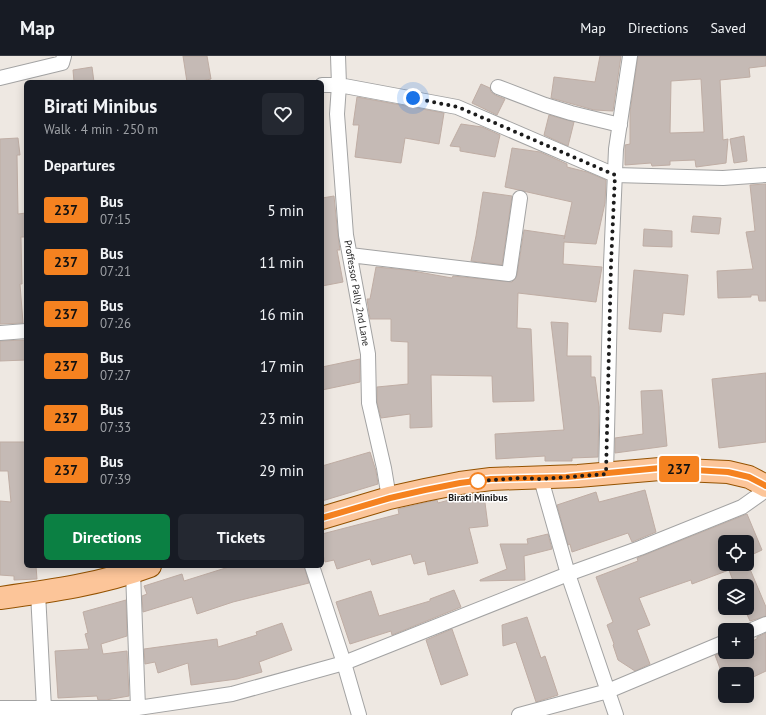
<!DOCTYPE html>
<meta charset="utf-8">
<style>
:root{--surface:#171b24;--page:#242831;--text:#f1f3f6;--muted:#9ea1a6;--line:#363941;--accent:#0b8043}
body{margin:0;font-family:"PT Sans",sans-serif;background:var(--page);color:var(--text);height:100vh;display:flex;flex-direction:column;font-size:15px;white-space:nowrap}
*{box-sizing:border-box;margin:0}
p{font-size:13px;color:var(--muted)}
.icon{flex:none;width:22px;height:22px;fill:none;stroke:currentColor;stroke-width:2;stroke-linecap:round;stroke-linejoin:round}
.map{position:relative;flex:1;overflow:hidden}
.panel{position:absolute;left:24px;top:24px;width:300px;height:488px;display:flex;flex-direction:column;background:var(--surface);border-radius:6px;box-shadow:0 2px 10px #0003}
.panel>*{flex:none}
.badge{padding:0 8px;border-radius:3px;font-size:14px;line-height:26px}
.buttons{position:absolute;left:718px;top:479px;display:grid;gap:8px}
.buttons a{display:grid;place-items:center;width:36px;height:36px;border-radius:6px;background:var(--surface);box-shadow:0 2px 10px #0003;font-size:20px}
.you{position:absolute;width:20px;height:20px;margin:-10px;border:3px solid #fff;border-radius:50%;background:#1a73e8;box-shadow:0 0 0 6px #1a73e833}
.map>.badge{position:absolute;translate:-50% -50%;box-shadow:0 0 0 2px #fff}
h2{padding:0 20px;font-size:15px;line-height:36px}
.round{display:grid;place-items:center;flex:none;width:42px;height:42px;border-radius:6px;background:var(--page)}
.overview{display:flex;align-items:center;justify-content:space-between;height:68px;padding:0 20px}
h1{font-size:19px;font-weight:600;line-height:30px}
.button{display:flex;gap:8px;margin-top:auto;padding:8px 20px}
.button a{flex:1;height:46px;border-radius:6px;background:var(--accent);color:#fff;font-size:16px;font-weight:600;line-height:46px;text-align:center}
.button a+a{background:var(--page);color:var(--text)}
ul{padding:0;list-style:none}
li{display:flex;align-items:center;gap:12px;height:52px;padding:0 20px}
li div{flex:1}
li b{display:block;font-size:15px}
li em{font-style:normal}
li .badge{min-width:44px;font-weight:700;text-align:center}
header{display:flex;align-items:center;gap:24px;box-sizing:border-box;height:56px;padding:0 20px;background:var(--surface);border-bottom:1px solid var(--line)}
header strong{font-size:19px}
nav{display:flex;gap:22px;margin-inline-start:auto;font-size:14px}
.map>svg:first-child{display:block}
.building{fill:#c5bab5;stroke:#bfada4;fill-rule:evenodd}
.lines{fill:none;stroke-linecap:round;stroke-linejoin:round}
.street-casing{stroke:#a3a3a3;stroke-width:16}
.primary-casing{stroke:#945200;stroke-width:24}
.street{stroke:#fff;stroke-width:14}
.primary{stroke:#fcc599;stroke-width:22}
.line-casing{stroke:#fff;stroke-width:9}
.line{stroke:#f58220;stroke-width:6}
.walk{stroke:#1c1c1c;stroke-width:4;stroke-dasharray:0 7.2}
.stop-dot{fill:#fff;stroke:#f58220;stroke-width:2}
.labels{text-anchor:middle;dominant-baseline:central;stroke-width:3;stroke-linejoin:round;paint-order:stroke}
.street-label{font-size:10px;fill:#1c1c1c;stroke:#fff}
.stop-label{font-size:10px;font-weight:bold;fill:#1c1c1c;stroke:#fff}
</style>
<header>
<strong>Map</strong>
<nav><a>Map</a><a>Directions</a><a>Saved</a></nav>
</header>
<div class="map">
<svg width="766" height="659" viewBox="0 0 766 659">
<rect width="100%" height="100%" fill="#eee8e2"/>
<!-- building -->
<path class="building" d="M 183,0 L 207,0 L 211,23 L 197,26 L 187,26 Z
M 600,0 L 621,0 L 613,55 L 594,54 L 551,42 L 554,21 L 595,26 Z
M 638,0 L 766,0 L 766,10 L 749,12 L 750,21 L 720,24 L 723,84 L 728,83 L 726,107 L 696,111 L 695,104 L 670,105 L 670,109 L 652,110 L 651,107 L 625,109 L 625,89 L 630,88 L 630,56 ZM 701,23 L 704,76 L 670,77 L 671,25 Z
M 92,11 L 94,26 L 74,26 L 73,14 Z
M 481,28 L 490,32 L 491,36 L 495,39 L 505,43 L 497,59 L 472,47 Z
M 357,41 L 444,57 L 439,88 L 405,82 L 401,107 L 355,101 L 359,69 L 353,69 Z
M 549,59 L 574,66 L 568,90 L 544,79 Z
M 461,68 L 482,71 L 500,79 L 495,101 L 460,95 L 460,91 L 450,90 Z
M 744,80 L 747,105 L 734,107 L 730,83 Z
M 18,82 L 20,99 L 17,99 L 18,158 L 26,157 L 26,181 L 21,181 L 22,228 L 20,228 L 23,267 L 0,268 L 0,83 Z
M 512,92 L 540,96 L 567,108 L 567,111 L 587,116 L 606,124 L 605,147 L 596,188 L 564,186 L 563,208 L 602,211 L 596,246 L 518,237 L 517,272 L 531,273 L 534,345 L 493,346 L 492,320 L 431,319 L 432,371 L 410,372 L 410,358 L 381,362 L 377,346 L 377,331 L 408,328 L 408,286 L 391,285 L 391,263 L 370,263 L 367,243 L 370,243 L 376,211 L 407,214 L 452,222 L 453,220 L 512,226 L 515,223 L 517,219 L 524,174 L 565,180 L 564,183 L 572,146 L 505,131 Z
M 766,128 L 766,245 L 759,245 L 758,239 L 751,239 L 751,241 L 718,242 L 717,215 L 753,213 L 746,176 L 755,175 L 750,129 Z
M 483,136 L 512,140 L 502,209 L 471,205 L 476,180 Z
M 334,140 L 338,180 L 340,194 L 337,194 L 343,226 L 322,230 L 322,142 Z
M 693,160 L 721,162 L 719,178 L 691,176 Z
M 644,173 L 672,175 L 672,191 L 643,190 Z
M 634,214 L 688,219 L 684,259 L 663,257 L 661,276 L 629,273 Z
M 551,266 L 568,267 L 567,300 L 591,300 L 591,321 L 595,321 L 599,351 L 598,401 L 572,402 L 572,405 L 545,405 L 545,400 L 496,403 L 495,378 L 564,374 Z
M 25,284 L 25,287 L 26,287 L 26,304 L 0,305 L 0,285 Z
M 360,303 L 360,326 L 322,334 L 322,311 Z
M 766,317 L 766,386 L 719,392 L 712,323 Z
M 662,334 L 667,390 L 615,397 L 615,382 L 643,378 L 641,335 Z
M 0,386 L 26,386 L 26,510 L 36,510 L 37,523 L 14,524 L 14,520 L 0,519 L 0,445 L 11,446 L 8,415 L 0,415 Z
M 370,396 L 376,415 L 378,428 L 322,445 L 322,410 Z
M 645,434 L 656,476 L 632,486 L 628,477 L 572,496 L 570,488 L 568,489 L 557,449 L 596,436 L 599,446 Z
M 484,439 L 488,470 L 469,472 L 478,507 L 428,519 L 425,505 L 414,508 L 411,498 L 372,509 L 370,503 L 337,513 L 334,504 L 325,506 L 322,495 L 322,478 L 399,458 L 398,453 L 437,444 L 438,447 L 460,441 L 460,442 Z
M 747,458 L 762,494 L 747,501 L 747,486 L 725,486 L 725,508 L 747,508 L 747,506 L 766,551 L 766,560 L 750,565 L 744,552 L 747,552 L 747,530 L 735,530 L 729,514 L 692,528 L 691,524 L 639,542 L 650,569 L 637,574 L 650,608 L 635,615 L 618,604 L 613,589 L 614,588 L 607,569 L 613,566 L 596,521 L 638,505 L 637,502 Z
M 548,478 L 552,493 L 524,500 L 525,524 L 480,525 L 480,524 L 507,513 L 500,488 L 528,488 L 527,483 Z
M 232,510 L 304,510 L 309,527 L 233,546 L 197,558 L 192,541 L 143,556 L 142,540 L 147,538 L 144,530 L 182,518 L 184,525 Z
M 454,534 L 461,551 L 392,579 L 391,575 L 350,588 L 336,546 L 371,535 L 379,560 L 430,545 L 430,543 Z
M 126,544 L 127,580 L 101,588 L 103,598 L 127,595 L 129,640 L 106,644 L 98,644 L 97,640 L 58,642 L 55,595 L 89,593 L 85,578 L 88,577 L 83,556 Z
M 527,561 L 541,602 L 545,600 L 558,639 L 536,646 L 516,586 L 503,590 L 502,569 Z
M 282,567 L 292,594 L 259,606 L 262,616 L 237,623 L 191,629 L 188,607 L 158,617 L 155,606 L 145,608 L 144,593 L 217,583 L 218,591 L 257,579 L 256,576 Z
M 452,573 L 468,619 L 441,629 L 426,584 Z
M 766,577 L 766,615 L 747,624 L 747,618 L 725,618 L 725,626 L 715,599 L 725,596 L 747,596 L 747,587 L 757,583 L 757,581 Z"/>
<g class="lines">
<defs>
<path id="street" d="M 338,0 L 339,29 L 337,58 L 346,179 L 368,298 L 369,347 L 384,412 L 389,442
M 0,22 L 62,7 L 64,0
M 322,29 L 339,29 L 457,51 L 615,119 L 723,122 L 766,119
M 498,31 L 545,49 L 571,57 L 620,69
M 350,199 L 509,218 L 520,142
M 0,277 L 26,275
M 606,418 L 611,208 L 616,93 L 630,0
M 541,423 L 568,518 L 616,659
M 312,510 L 344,607 L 359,659
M 133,516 L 138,652
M 38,537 L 44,652
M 747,576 L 766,568
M 0,652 L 138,652 L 232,638 L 344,607 L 568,518 L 640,492 L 742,451 L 766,434
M 519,659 L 608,635 L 725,586"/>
<path id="primary" d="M 322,462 L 389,442 L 425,434 L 460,427 L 491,423 L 578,420 L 660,413 L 728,416 L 749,421 L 766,430
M 0,542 C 51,535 102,528 150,510"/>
</defs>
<!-- street casing -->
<use href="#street" class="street-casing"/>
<!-- primary casing -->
<use href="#primary" class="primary-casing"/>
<!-- street -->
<use href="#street" class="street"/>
<!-- primary -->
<use href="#primary" class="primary"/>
</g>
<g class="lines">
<defs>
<path id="line" d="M 322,462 L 390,442 L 425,434 L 460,427 L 491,423 L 566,421 L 660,412 L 728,416 L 749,421 L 766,430"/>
</defs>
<!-- line casing -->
<use href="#line" class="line-casing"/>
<!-- line -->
<use href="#line" class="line"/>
<!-- walk -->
<path class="walk" d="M 413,42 L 458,51 L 615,119 L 611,208 L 606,418 L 541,423 L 521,422 L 476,425 L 478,425"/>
</g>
<!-- markers -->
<circle class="stop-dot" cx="478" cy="425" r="8"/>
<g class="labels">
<!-- street labels -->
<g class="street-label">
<text transform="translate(357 237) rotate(80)">Proffessor Pally 2nd Lane</text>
</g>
<!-- stop labels -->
<g class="stop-label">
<text x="478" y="441">Birati Minibus</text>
</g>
</g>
</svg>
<div class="buttons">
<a><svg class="icon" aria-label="locate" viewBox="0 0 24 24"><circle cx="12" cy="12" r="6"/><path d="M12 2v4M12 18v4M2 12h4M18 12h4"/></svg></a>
<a><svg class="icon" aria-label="layers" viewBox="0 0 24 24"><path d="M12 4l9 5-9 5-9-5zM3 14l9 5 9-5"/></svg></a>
<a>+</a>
<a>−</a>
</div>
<div class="you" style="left:413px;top:42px"></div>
<b class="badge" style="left:679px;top:413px;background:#f58220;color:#111">237</b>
<section class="panel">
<div class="overview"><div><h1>Birati Minibus</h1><p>Walk · 4 min · 250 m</p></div><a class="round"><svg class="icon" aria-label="heart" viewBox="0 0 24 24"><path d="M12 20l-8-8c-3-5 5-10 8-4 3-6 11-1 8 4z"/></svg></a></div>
<h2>Departures</h2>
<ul>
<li><span class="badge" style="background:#f58220;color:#111">237</span><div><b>Bus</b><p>07:15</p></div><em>5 min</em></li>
<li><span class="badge" style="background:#f58220;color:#111">237</span><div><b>Bus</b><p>07:21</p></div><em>11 min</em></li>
<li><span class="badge" style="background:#f58220;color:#111">237</span><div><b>Bus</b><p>07:26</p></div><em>16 min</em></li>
<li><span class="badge" style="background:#f58220;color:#111">237</span><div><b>Bus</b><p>07:27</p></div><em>17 min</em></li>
<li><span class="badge" style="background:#f58220;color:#111">237</span><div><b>Bus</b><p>07:33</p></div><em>23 min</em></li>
<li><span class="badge" style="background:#f58220;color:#111">237</span><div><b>Bus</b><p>07:39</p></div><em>29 min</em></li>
</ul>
<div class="button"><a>Directions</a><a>Tickets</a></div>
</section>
</div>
